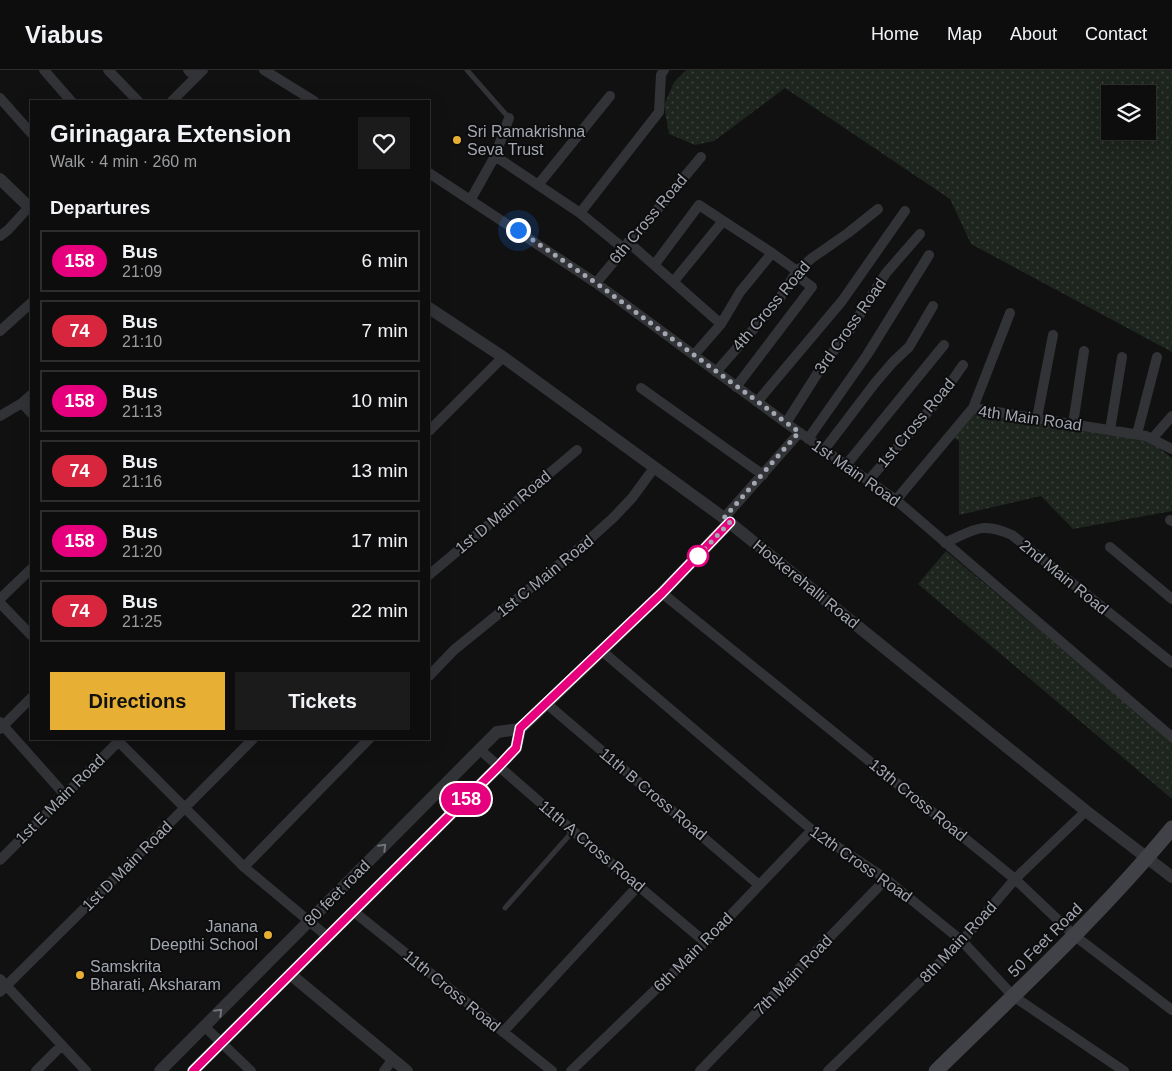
<!DOCTYPE html>
<meta charset="utf-8">
<style>
:root{--surface:#0d0d0e;--page:#1b1b1c;--text:#f1f3f6;--muted:#9a9c9e;--line:#2d2d2e;--accent:#e7b034}
body{margin:0;font-family:Arial,sans-serif;background:var(--page);color:var(--text);height:100vh;display:flex;flex-direction:column;font-size:19px;white-space:nowrap}
*{box-sizing:border-box;margin:0}
p{font-size:16px;color:var(--muted)}
.icon{flex:none;width:28px;height:28px;fill:none;stroke:currentColor;stroke-width:2;stroke-linecap:round;stroke-linejoin:round}
.map{position:relative;flex:1;overflow:hidden}
.panel{position:absolute;left:30px;top:30px;width:400px;height:640px;display:flex;flex-direction:column;background:var(--surface);border-radius:0px;box-shadow:0 5px 20px #0002,0 0 0 1px var(--line)}
.panel>*{flex:none}
.badge{padding:0 10px;border-radius:16px;font-size:18px;line-height:32px}
.fabs{position:absolute;left:1101px;top:15px;display:grid;gap:10px}
.fabs a{display:grid;place-items:center;width:55px;height:55px;border-radius:0px;background:var(--surface);box-shadow:0 5px 20px #0002,0 0 0 1px var(--line);font-size:25px}
.you{position:absolute;width:25px;height:25px;margin:-12px;border:4px solid #fff;border-radius:50%;background:#1a73e8;box-shadow:0 0 0 8px #1a73e833}
.map>.badge{position:absolute;translate:-50% -50%;box-shadow:0 0 0 2px #fff}
h2{padding:0 20px;font-size:19px;line-height:45px}
.round{display:grid;place-items:center;flex:none;width:52px;height:52px;border-radius:0px;background:var(--page)}
.headline{display:flex;align-items:center;justify-content:space-between;height:85px;padding:0 20px}
h1{font-size:24px;font-weight:600;line-height:38px}
.cta{display:flex;gap:10px;margin-top:auto;padding:10px 20px}
.cta a{flex:1;height:58px;border-radius:0px;background:var(--accent);color:#111;font-size:20px;font-weight:600;line-height:58px;text-align:center}
.cta a+a{background:var(--page);color:var(--text)}
ul{padding:0;list-style:none}
li{display:flex;align-items:center;gap:15px;height:62px;margin:0 10px 8px;padding:0 10px;border:2px solid var(--line);border-radius:0px}
li div{flex:1}
li b{display:block;font-size:19px}
li em{font-style:normal}
li .badge{min-width:55px;font-weight:700;text-align:center}
header{display:flex;align-items:center;gap:30px;box-sizing:border-box;height:70px;padding:0 25px;background:var(--surface);border-bottom:1px solid var(--line)}
header strong{font-size:24px}
nav{display:flex;gap:28px;margin-inline-start:auto;font-size:18px}
.map>svg:first-child{display:block}
.grass{fill:url(#grass-dots);fill-rule:evenodd}
.lines{fill:none;stroke-linecap:round;stroke-linejoin:round}
.service{stroke:#323337;stroke-width:5}
.minor{stroke:#323337;stroke-width:10}
.tertiary{stroke:#323337;stroke-width:12}
.secondary{stroke:#404247;stroke-width:15}
.oneway{stroke:#70737b}
.line-casing{stroke:#fff;stroke-width:11}
.line{stroke:#e6007e;stroke-width:8}
.walk{stroke:#a3a7b2;stroke-width:5;stroke-dasharray:0 9}
.poi-dot{fill:#e7b034;stroke:#0c0c0d;stroke-width:2}
.stop-dot{fill:#fff;stroke:#e6007e;stroke-width:2.5}
.labels{text-anchor:middle;dominant-baseline:central;stroke-width:4;stroke-linejoin:round;paint-order:stroke}
.poi-label{font-size:16px;fill:#a3a7b2;stroke:#0c0c0d;text-anchor:start}
.street-label{font-size:16px;fill:#a3a7b2;stroke:#0c0c0d}
</style>
<header>
<strong>Viabus</strong>
<nav><a>Home</a><a>Map</a><a>About</a><a>Contact</a></nav>
</header>
<div class="map">
<svg width="1172" height="1001" viewBox="0 0 1172 1001">
<defs>
<pattern id="grass-dots" width="8" height="8" patternUnits="userSpaceOnUse" patternTransform="scale(1.25)"><rect width="8" height="8" fill="#1d251e"/><path d="M2 2h.1M6 6h.1" fill="none" stroke="#3b423c" stroke-width="1.8" stroke-linecap="round"/></pattern>
</defs>
<rect width="100%" height="100%" fill="#111112"/>
<!-- grass -->
<path class="grass" d="M 686,0 L 1172,0 L 1172,282 L 971,174 L 950,129 L 785,18 L 714,71 L 695,75 L 669,64 L 664,35 L 674,12 ZM 1110,24 L 1148,24 L 1148,61 L 1110,61 Z
M 974,341 L 1150,371 L 1172,388 L 1172,441 L 1073,459 L 1041,426 L 959,445 L 959,371 L 951,366 Z
M 946,481 L 1172,672 L 1172,729 L 918,514 Z"/>
<g class="lines">
<!-- service -->
<path class="service" d="M 467,0 L 509,48
M 505,838 L 573,761"/>
<!-- minor -->
<path class="minor" d="M 44,0 L 71,31
M 108,0 L 138,31
M 188,0 L 195,7
M 264,0 L 314,31
M 0,28 L 31,63
M 172,31 L 203,0
M 495,86 L 580,143
M 429,103 L 596,213 L 786,353 L 896,430 L 1172,667
M 538,115 L 610,26
M 471,129 L 495,86 L 509,48
M 0,166 L 8,160 L 29,137
M 628,172 L 721,254
M 623,178 L 580,143 L 659,42 L 661,5 L 664,0
M 655,194 L 699,135 L 772,183 L 797,201
M 674,211 L 723,151
M 596,213 L 701,87
M 0,261 L 31,233
M 694,285 L 721,254 L 740,222 L 772,183
M 716,302 L 778,231 L 797,201 L 812,188 L 848,163 L 878,139
M 736,317 L 812,217 L 795,204
M 641,318 L 763,405
M 757,332 L 842,231 L 905,141
M 22,333 L 31,343
M 973,338 L 1010,243
M 0,346 L 22,333 L 31,325
M 1037,348 L 1053,265
M 786,353 L 824,293 L 848,263 L 886,203 L 920,164
M 1073,354 L 1084,281
M 1110,360 L 1122,287
M 429,361 L 503,287
M 1137,364 L 1157,287
M 808,369 L 867,285 L 929,185
M 1152,369 L 1172,346
M 824,380 L 875,313 L 893,292 L 909,277 L 933,236
M 846,395 L 944,275
M 868,411 L 940,328 L 963,295
M 896,430 L 973,338 L 1146,366 L 1172,379
M 724,448 L 799,363
M 1170,450 L 1172,451
M 945,473 C 974,460 981,451 1012,465 L 1172,593
M 1110,477 L 1172,529
M 429,505 L 577,380
M 662,523 L 1015,809 L 1075,866 L 1172,940
M 0,529 L 31,499
M 0,533 L 31,565
M 602,581 L 812,760 L 886,809 L 962,871 L 1013,926 L 1124,1001
M 429,606 L 454,580 L 582,476 L 613,448 L 632,428 L 654,398
M 547,634 L 759,815
M 0,652 L 65,725
M 0,659 L 31,628
M 118,671 L 244,797 L 328,867
M 479,679 L 573,761 L 705,872
M 0,790 L 121,669
M 244,797 L 369,669
M 353,841 L 552,1001
M 0,909 L 86,1001
M 0,922 L 130,793 L 253,669
M 205,957 L 251,1001
M 503,962 L 638,816
M 36,1001 L 62,975
M 384,1001 L 393,989
M 571,1001 L 705,872 L 812,760
M 700,1001 L 886,809
M 828,1001 L 962,871 L 1015,809 L 1086,741"/>
<!-- tertiary -->
<path class="tertiary" d="M 0,109 L 29,137 L 31,136
M 429,238 L 503,287 L 724,448 L 1086,741 L 1172,807
M 290,904 L 407,1001
M 160,1001 L 497,662 L 520,659
M 193,1001 L 499,696 L 516,678 L 520,659 L 662,523 L 730,452"/>
<!-- secondary -->
<path class="secondary" d="M 936,1001 C 1017,922 1100,845 1172,758"/>
</g>
<!-- one-way arrows -->
<defs><path id="oneway-chevron" d="M-2-3.5L2.5 0L-2 3.5" fill="none" stroke-width="1.6" stroke-linecap="round" stroke-linejoin="round" transform="scale(1.25)"/></defs>
<g class="oneway">
<use href="#oneway-chevron" transform="translate(383 777) rotate(-45)"/>
<use href="#oneway-chevron" transform="translate(219 942) rotate(-45)"/>
</g>
<g class="lines">
<defs>
<path id="line" d="M 193,1001 L 499,696 L 516,678 L 520,658 L 662,523 L 730,452"/>
</defs>
<!-- line casing -->
<use href="#line" class="line-casing"/>
<!-- line -->
<use href="#line" class="line"/>
<!-- walk -->
<path class="walk" d="M 518,160 L 596,213 L 799,362 L 724,448 L 730,452 L 698,486"/>
</g>
<!-- markers -->
<g class="poi-dot">
<circle cx="457" cy="70" r="5"/>
<circle cx="268" cy="865" r="5"/>
<circle cx="80" cy="905" r="5"/>
</g>
<circle class="stop-dot" cx="698" cy="486" r="10"/>
<g class="labels">
<!-- poi labels -->
<g class="poi-label">
<text x="467" y="61">Sri Ramakrishna<tspan x="467" dy="18">Seva Trust</tspan></text>
<text x="258" y="856" text-anchor="end">Janana<tspan x="258" dy="18">Deepthi School</tspan></text>
<text x="90" y="896">Samskrita<tspan x="90" dy="18">Bharati, Aksharam</tspan></text>
</g>
<!-- street labels -->
<g class="street-label">
<text transform="translate(648 149) rotate(-50)">6th Cross Road</text>
<text transform="translate(771 236) rotate(-50)">4th Cross Road</text>
<text transform="translate(850 256) rotate(-55)">3rd Cross Road</text>
<text transform="translate(1030 348) rotate(8)">4th Main Road</text>
<text transform="translate(916 353) rotate(-50)">1st Cross Road</text>
<text transform="translate(856 403) rotate(35)">1st Main Road</text>
<text transform="translate(503 442) rotate(-40)">1st D Main Road</text>
<text transform="translate(545 506) rotate(-39)">1st C Main Road</text>
<text transform="translate(1064 507) rotate(39)">2nd Main Road</text>
<text transform="translate(806 514) rotate(39)">Hoskerehalli Road</text>
<text transform="translate(653 724) rotate(40)">11th B Cross Road</text>
<text transform="translate(60 729) rotate(-45)">1st E Main Road</text>
<text transform="translate(918 730) rotate(39)">13th Cross Road</text>
<text transform="translate(592 776) rotate(40)">11th A Cross Road</text>
<text transform="translate(861 794) rotate(35)">12th Cross Road</text>
<text transform="translate(127 796) rotate(-45)">1st D Main Road</text>
<text transform="translate(337 823) rotate(-45)">80 feet road</text>
<text transform="translate(1045 870) rotate(-45)">50 Feet Road</text>
<text transform="translate(958 872) rotate(-47)">8th Main Road</text>
<text transform="translate(693 882) rotate(-45)">6th Main Road</text>
<text transform="translate(793 905) rotate(-46)">7th Main Road</text>
<text transform="translate(452 921) rotate(39)">11th Cross Road</text>
</g>
</g>
</svg>
<div class="fabs">
<a><svg class="icon" aria-label="layers" viewBox="0 0 24 24"><path d="M12 4l9 5-9 5-9-5zM3 14l9 5 9-5"/></svg></a>
</div>
<div class="you" style="left:518px;top:160px"></div>
<b class="badge" style="left:466px;top:729px;background:#e6007e;color:#fff">158</b>
<section class="panel">
<div class="headline"><div><h1>Girinagara Extension</h1><p>Walk · 4 min · 260 m</p></div><a class="round"><svg class="icon" aria-label="heart" viewBox="0 0 24 24"><path d="M12 20l-8-8c-3-5 5-10 8-4 3-6 11-1 8 4z"/></svg></a></div>
<h2>Departures</h2>
<ul>
<li><span class="badge" style="background:#e6007e;color:#fff">158</span><div><b>Bus</b><p>21:09</p></div><em>6 min</em></li>
<li><span class="badge" style="background:#d7263d;color:#fff">74</span><div><b>Bus</b><p>21:10</p></div><em>7 min</em></li>
<li><span class="badge" style="background:#e6007e;color:#fff">158</span><div><b>Bus</b><p>21:13</p></div><em>10 min</em></li>
<li><span class="badge" style="background:#d7263d;color:#fff">74</span><div><b>Bus</b><p>21:16</p></div><em>13 min</em></li>
<li><span class="badge" style="background:#e6007e;color:#fff">158</span><div><b>Bus</b><p>21:20</p></div><em>17 min</em></li>
<li><span class="badge" style="background:#d7263d;color:#fff">74</span><div><b>Bus</b><p>21:25</p></div><em>22 min</em></li>
</ul>
<div class="cta"><a>Directions</a><a>Tickets</a></div>
</section>
</div>
